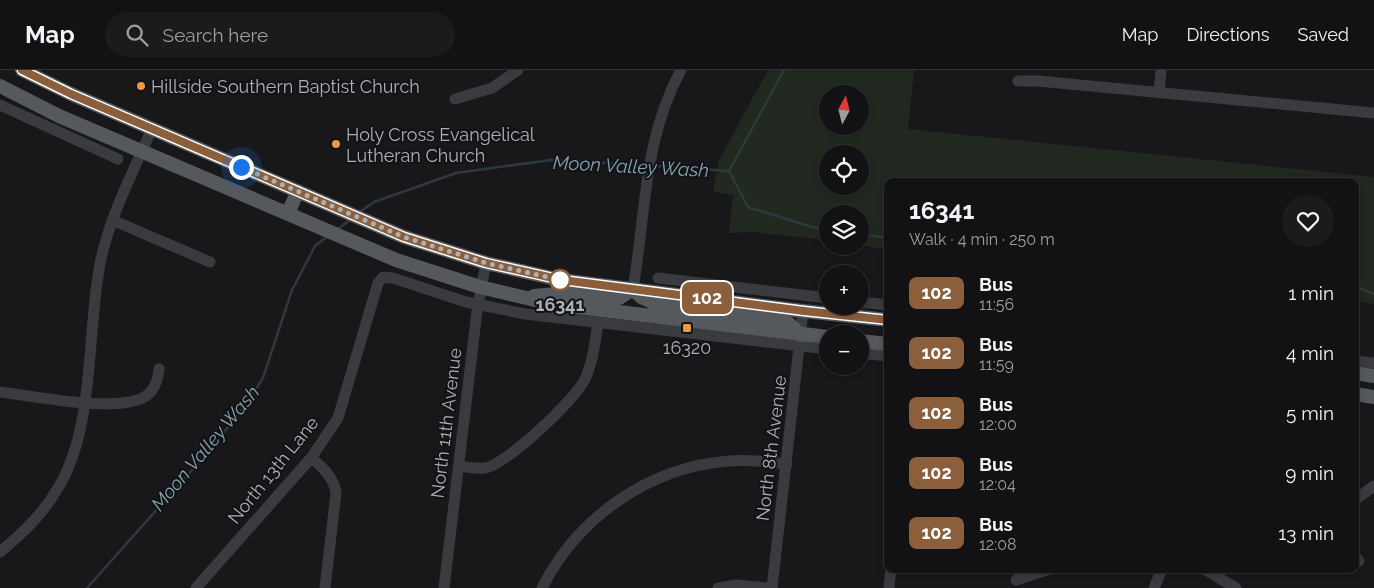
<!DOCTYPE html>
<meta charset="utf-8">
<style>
:root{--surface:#121214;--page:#1b1b1d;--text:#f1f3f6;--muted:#9c9ea0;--line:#313234}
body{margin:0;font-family:Raleway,sans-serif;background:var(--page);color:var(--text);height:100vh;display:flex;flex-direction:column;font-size:19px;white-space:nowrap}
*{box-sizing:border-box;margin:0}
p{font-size:16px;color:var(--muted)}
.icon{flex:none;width:28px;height:28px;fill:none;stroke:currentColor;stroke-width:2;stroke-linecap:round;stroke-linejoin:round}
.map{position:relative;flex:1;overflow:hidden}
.details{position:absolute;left:884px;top:108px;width:475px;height:395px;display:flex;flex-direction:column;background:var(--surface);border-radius:10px;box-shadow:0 2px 8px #0003,0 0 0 1px var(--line)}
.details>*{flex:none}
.badge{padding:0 10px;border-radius:8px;font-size:18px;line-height:32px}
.needle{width:32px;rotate:7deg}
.tools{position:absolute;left:819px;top:15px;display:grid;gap:10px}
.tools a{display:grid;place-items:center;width:50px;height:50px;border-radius:50%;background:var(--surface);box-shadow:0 2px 8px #0003,0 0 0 1px var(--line);font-size:25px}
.you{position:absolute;width:25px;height:25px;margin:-12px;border:4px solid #fff;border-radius:50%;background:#1a73e8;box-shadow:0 0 0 8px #1a73e833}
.map>.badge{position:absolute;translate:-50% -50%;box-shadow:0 0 0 2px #fff}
.round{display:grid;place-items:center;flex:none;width:52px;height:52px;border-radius:26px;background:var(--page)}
.headline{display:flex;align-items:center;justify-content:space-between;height:85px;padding:0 25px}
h1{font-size:24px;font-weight:700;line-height:38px}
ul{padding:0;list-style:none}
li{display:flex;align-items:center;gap:15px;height:60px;padding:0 25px}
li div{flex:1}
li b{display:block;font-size:19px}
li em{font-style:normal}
li .badge{min-width:55px;font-weight:700;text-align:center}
header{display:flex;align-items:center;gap:30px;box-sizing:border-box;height:70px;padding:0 25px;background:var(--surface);border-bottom:1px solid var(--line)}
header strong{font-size:24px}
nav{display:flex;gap:28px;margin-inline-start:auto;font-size:18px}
.search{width:350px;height:45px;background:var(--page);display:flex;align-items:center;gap:12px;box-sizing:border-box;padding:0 18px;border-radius:28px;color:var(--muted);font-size:19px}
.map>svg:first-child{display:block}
.green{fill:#202820;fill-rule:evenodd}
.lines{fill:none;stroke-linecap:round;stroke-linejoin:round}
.stream{stroke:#2e393d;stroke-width:2.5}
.minor{stroke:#393b3f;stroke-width:11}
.major{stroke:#55585d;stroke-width:14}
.line-casing{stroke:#fff;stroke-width:11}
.line{stroke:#8b5e3c;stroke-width:8}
.walk{stroke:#abb1b9;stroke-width:5;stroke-dasharray:0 9}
.poi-dot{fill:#e89942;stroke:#131315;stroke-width:2}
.stop-dot{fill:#fff;stroke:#8b5e3c;stroke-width:2.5}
.labels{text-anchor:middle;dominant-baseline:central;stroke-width:4;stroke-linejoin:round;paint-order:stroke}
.poi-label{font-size:18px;fill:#abb1b9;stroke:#131315;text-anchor:start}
.stop-label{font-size:18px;font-weight:bold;fill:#abb1b9;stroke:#131315}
.street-label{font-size:18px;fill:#abb1b9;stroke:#131315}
.water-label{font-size:19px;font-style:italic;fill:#84a3b2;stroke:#131315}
</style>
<header>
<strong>Map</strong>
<div class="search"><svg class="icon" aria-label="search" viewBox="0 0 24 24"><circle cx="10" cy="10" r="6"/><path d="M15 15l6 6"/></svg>Search here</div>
<nav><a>Map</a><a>Directions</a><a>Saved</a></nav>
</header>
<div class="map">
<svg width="1374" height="518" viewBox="0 0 1374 518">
<rect width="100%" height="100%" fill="#18181a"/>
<!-- green -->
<path class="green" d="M 768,0 L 914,0 L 908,59 L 1374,107 L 1374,234 L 1355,231 L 1355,111 L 888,111 L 887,180 L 860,175 L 860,144 L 828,144 L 827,170 L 751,162 L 729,163 L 733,125 L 713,122 L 719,90 ZM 828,24 L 860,24 L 860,56 L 828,56 ZM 828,84 L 860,84 L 860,116 L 828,116 Z"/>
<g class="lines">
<!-- stream -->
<path class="stream" d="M 654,96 L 729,101 L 784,0
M 729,101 L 748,137 L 812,157 L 828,159
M 358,143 L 374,132 L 456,103 L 551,90 L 646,95
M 336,160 L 350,150
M 860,164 L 888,168
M 1355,216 L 1374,224
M 87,518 L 209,381 L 245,336 L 263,308 L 292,220 L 315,176 L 328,166"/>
<!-- minor -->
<path class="minor" d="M 1018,11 L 1038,11 L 1374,43
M 1159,22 L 1161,0
M 455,29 L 492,18 L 518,0
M 0,35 L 118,89
M 112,150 L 210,192
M 658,208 L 828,228
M 633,219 C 646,143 643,70 681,0
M 860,232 L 888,235
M 860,283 L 888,286
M 1355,291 L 1374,293
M 0,322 C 34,326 118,344 146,326 C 155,320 158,309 159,299
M 311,388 C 323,397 334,408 336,423 L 325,518
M 459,396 C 467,397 477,399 485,398 C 507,394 575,330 585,309 C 593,292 595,272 598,253
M 1355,430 L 1374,416
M 0,482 C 23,463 43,444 58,418 C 96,356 86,260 101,189 C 111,143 134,101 152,58
M 1355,486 L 1359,491
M 1204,499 L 1236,518
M 1016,510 L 1050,499
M 196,518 L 311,388 L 338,348 L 378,213 L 383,207 L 393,208 L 466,232 L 525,244 L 828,279
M 444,518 L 477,241 L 486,193
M 542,518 C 578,447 649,397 729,391 C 749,389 768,392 787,394
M 718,518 L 737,515 L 768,518
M 772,518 L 803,241
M 889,518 L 891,499
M 1154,518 L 1162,499"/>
<!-- major -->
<path class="major" d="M 22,0 L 71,24 L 404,167 L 486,193 L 561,210 L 803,241 L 888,250
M 0,16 L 59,46 L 396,190 L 480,217 L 552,234 L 828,267
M 288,143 L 298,121
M 534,226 L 556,224 L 619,228 L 633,219 L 641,227 L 657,234 L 788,253 L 801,265
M 860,271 L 888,274
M 1355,303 L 1374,306
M 1355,324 L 1374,327"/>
</g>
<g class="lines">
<defs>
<path id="line" d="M 22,0 L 71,24 L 404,167 L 486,193 L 562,210 L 804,241 L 888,250"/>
</defs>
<!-- line casing -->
<use href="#line" class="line-casing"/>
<!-- line -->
<use href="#line" class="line"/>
<!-- walk -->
<path class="walk" d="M 241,97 L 404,167 L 486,193 L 560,210"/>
</g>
<!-- markers -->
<g class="poi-dot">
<circle cx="141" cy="16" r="5"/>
<circle cx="336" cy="74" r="5"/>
<rect x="682" y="253" width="10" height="10" rx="2.5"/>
</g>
<circle class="stop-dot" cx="560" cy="210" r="10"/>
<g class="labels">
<!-- poi labels -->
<g class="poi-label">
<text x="151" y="16">Hillside Southern Baptist Church</text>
<text x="346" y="64">Holy Cross Evangelical<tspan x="346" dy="21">Lutheran Church</tspan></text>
<text x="687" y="277" text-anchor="middle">16320</text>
</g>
<!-- stop labels -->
<g class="stop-label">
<text x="560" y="234">16341</text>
</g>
<!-- street labels -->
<g class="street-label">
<text transform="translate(446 353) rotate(-83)">North 11th Avenue</text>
<text transform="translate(771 378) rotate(-83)">North 8th Avenue</text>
<text transform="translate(273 400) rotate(-51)">North 13th Lane</text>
</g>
<!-- water labels -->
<g class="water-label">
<text transform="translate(631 96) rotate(3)">Moon Valley Wash</text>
<text transform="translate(205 378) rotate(-50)">Moon Valley Wash</text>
</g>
</g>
</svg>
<div class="tools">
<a><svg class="needle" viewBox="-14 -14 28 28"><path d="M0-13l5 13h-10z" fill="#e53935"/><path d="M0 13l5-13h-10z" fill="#9c9ea0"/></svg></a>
<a><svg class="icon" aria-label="locate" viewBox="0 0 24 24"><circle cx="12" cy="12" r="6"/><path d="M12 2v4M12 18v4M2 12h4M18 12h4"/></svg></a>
<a><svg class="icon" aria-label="layers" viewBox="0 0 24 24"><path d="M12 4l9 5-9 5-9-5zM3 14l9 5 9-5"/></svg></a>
<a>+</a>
<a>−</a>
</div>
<div class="you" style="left:241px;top:97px"></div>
<b class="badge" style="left:707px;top:228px;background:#8b5e3c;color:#fff">102</b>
<section class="details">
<div class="headline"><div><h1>16341</h1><p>Walk · 4 min · 250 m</p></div><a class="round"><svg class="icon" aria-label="heart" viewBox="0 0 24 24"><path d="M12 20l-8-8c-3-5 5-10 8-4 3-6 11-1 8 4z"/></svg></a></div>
<ul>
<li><span class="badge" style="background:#8b5e3c;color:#fff">102</span><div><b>Bus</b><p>11:56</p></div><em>1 min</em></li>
<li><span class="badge" style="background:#8b5e3c;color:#fff">102</span><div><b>Bus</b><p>11:59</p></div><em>4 min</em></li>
<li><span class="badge" style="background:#8b5e3c;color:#fff">102</span><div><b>Bus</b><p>12:00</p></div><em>5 min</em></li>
<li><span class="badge" style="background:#8b5e3c;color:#fff">102</span><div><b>Bus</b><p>12:04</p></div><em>9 min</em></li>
<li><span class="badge" style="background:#8b5e3c;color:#fff">102</span><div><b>Bus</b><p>12:08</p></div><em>13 min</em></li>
</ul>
</section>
</div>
